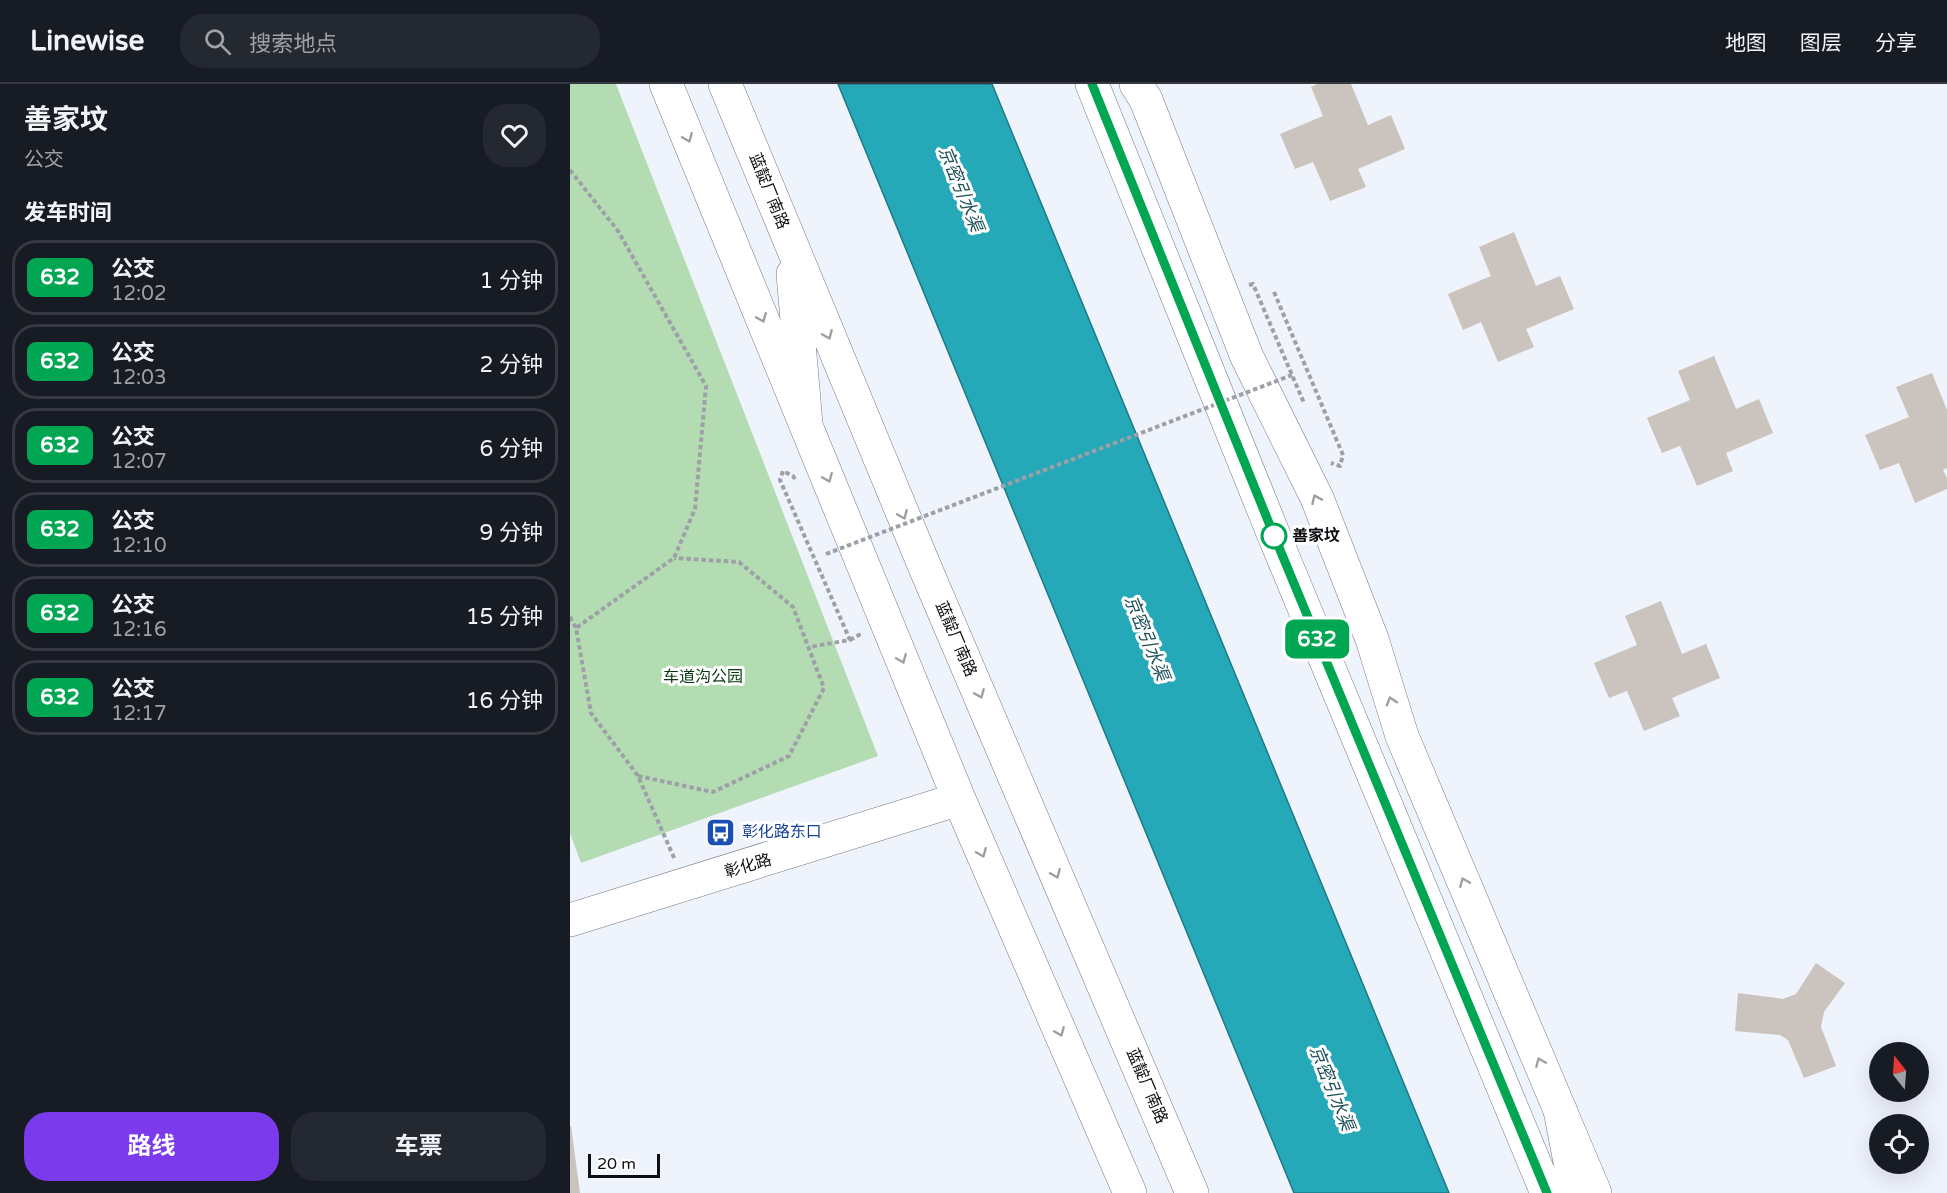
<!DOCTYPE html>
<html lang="zh">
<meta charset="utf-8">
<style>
:root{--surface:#171b24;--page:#242831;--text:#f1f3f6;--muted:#9ea1a6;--line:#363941;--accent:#7c3aed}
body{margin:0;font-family:"Varela Round","Noto Sans SC",sans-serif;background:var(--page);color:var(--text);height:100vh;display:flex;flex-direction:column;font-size:22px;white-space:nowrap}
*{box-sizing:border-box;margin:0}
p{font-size:20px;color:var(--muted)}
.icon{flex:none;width:33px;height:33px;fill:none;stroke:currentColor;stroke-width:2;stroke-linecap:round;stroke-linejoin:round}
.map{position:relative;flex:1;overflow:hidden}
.drawer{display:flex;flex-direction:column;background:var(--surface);width:570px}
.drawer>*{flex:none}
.badge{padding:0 12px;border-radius:9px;font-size:21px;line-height:39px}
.needle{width:39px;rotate:343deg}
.tools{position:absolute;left:1299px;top:958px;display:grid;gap:12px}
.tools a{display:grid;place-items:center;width:60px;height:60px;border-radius:50%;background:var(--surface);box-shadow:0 6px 24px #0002;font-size:30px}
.scale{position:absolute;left:18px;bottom:15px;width:72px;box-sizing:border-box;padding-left:6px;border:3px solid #0d0e11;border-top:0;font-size:16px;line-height:21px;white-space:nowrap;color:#0d0e11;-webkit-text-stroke:4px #fff;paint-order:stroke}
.map>.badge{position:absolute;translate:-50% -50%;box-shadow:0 0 0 3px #fff}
h2{padding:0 24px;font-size:22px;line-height:54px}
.round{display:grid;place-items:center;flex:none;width:63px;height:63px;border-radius:24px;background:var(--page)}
.head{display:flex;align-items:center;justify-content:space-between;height:102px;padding:0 24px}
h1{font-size:28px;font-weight:700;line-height:45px}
.button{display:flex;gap:12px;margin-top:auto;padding:12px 24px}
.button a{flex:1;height:69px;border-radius:24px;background:var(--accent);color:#fff;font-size:24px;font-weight:700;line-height:69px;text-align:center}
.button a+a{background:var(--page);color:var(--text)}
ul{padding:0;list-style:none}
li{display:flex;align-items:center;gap:18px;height:75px;margin:0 12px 9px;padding:0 12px;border:3px solid var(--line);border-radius:24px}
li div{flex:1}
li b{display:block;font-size:22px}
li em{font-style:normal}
li .badge{min-width:66px;font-weight:700;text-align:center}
header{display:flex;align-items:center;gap:36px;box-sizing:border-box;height:84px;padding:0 30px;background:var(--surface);border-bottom:2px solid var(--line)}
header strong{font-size:28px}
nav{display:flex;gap:33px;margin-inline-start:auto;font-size:21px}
.search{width:420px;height:54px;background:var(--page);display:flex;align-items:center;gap:15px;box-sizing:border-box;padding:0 21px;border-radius:24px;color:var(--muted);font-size:22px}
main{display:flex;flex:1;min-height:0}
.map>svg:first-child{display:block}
.green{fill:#b3dcb3}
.water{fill:#25a8b7;stroke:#1e7a85;stroke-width:1.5}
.building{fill:#cbc3bd}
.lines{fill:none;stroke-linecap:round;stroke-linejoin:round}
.minor-casing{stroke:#757880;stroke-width:34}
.highway-casing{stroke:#757880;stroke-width:34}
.path{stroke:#9da0a7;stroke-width:4;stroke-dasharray:4.5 3;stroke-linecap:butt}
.minor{stroke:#fff;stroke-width:33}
.highway{stroke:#fff;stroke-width:33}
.path-bridge{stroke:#9da0a7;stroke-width:4;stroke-dasharray:4.5 3;stroke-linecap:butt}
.oneway{stroke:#9e9fa0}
.line-casing{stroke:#fff;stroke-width:14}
.line{stroke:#00a651;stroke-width:9}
.stop-dot{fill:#fff;stroke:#00a651;stroke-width:3}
.labels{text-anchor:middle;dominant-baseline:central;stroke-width:6;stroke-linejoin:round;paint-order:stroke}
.street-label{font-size:16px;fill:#0d0e11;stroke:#fff}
.stop-label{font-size:16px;font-weight:bold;fill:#0d0e11;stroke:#fff;text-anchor:start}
.park-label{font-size:16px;fill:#08370f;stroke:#fff}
.transit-label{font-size:16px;fill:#164399;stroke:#fff;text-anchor:start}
.water-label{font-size:18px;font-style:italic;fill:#1e5258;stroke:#fff}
</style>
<header>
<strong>Linewise</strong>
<div class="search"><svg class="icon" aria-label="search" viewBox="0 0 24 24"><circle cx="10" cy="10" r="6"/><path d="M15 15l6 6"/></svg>搜索地点</div>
<nav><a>地图</a><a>图层</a><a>分享</a></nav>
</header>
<main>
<section class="drawer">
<div class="head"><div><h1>善家坟</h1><p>公交</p></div><a class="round"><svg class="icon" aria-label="heart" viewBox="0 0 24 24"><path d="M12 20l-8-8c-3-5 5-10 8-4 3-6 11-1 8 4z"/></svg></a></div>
<h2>发车时间</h2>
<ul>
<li><span class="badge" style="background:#00a651;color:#fff">632</span><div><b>公交</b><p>12:02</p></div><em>1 分钟</em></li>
<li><span class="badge" style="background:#00a651;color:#fff">632</span><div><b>公交</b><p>12:03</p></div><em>2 分钟</em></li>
<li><span class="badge" style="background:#00a651;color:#fff">632</span><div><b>公交</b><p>12:07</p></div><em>6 分钟</em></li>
<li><span class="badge" style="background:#00a651;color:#fff">632</span><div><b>公交</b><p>12:10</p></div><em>9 分钟</em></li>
<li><span class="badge" style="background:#00a651;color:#fff">632</span><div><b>公交</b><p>12:16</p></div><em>15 分钟</em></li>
<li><span class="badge" style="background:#00a651;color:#fff">632</span><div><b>公交</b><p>12:17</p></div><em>16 分钟</em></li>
</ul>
<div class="button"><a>路线</a><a>车票</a></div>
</section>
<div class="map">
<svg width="1377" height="1109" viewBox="0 0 1377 1109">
<rect width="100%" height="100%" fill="#eff3fc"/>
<!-- green -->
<path class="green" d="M 0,0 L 46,0 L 308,672 L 11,779 L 0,749 Z"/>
<!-- water -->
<path class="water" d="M 268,0 L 422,0 L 879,1109 L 724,1109 Z"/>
<!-- building -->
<path class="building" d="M 747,0 L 781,0 L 798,41 L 821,31 L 835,65 L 788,85 L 796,103 L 760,117 L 743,78 L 725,85 L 710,50 L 753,32 L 741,3 Z
M 944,148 L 966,202 L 990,192 L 1004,225 L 956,245 L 964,263 L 928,278 L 911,238 L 893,246 L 878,210 L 921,192 L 909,163 Z
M 1144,272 L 1166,325 L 1189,315 L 1203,349 L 1156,369 L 1163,387 L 1127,402 L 1110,362 L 1092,369 L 1077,334 L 1120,316 L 1108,287 Z
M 1362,289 L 1377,326 L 1377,384 L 1373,386 L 1377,394 L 1377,405 L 1345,419 L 1329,379 L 1310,386 L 1295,351 L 1339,333 L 1326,303 Z
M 1091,517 L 1112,570 L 1136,560 L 1150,594 L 1102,614 L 1110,632 L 1074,647 L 1057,607 L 1039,614 L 1024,579 L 1067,561 L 1055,532 Z
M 1246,879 L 1275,899 L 1254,928 L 1251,943 L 1266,982 L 1234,994 L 1218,956 L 1210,951 L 1165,947 L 1168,909 L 1213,915 L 1226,910 Z
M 0,1042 L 1,1042 L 10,1109 L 0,1109 Z"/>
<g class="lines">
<defs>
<path id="minor" d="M 96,0 L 389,715 L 560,1109
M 576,16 L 677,273 L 747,414 L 802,555 L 832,652 L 1025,1109
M 0,836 L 389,715"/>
<path id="highway" d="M 155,0 L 354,481 L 622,1109
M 522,0 L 703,449 L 977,1109
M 566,0 L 576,16
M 223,190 L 236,340
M 990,1026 L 1006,1109"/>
</defs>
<!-- minor casing -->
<use href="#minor" class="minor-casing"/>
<!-- highway casing -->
<use href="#highway" class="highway-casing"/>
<!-- path -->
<path class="path" d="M 0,86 L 48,147 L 136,302 L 125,425 L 104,474 L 6,544
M 679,201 L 683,200 L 734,319
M 704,208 L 773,371 L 770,382 L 761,379
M 225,395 L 223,392 L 213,387 L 210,396 L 280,556 L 239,563
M 0,533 L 6,544 L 21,629 L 68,692 L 105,776
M 280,556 L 289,551 L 288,549
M 68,692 L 143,708 L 219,672 L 254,604 L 223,523 L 169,478 L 104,474"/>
<!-- minor -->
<use href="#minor" class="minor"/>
<!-- highway -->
<use href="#highway" class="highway"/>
<!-- path-bridge -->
<path class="path-bridge" d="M 256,470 L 722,291"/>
</g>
<!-- one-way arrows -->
<defs><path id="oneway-chevron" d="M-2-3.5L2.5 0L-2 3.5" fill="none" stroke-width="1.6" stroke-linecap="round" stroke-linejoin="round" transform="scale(1.5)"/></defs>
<g class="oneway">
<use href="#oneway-chevron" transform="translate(118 54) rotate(68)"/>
<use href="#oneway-chevron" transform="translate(192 234) rotate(68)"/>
<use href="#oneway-chevron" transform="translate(258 251) rotate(67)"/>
<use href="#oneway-chevron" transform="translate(258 394) rotate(68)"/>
<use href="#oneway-chevron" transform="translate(746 415) rotate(-114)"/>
<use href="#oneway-chevron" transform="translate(333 431) rotate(67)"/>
<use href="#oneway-chevron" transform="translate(332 575) rotate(68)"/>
<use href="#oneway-chevron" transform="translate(410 610) rotate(67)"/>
<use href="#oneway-chevron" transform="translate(821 617) rotate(-107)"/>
<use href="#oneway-chevron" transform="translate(412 769) rotate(67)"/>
<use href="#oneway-chevron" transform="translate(486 790) rotate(67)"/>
<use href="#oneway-chevron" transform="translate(894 798) rotate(-113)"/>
<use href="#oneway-chevron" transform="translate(490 948) rotate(67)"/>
<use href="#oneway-chevron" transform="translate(970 978) rotate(-113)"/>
</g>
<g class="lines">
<defs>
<path id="line" d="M 522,0 L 703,449 L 977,1109"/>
</defs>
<!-- line casing -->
<use href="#line" class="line-casing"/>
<!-- line -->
<use href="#line" class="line"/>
</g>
<!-- icons -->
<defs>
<symbol id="bus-square" viewBox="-11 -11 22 22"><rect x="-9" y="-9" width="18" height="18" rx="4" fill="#1a4fb4" stroke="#fff"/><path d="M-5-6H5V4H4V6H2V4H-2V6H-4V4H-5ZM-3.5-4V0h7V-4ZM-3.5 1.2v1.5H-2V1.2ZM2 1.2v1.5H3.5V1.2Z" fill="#fff"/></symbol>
</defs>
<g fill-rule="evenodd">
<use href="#bus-square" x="134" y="732" width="33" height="33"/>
</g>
<!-- markers -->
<circle class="stop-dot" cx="704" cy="452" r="12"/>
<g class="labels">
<!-- street labels -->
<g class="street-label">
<text transform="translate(199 107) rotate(68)">蓝靛厂南路</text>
<text transform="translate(386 555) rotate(67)">蓝靛厂南路</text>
<text transform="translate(178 782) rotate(-16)">彰化路</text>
<text transform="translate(577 1002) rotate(67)">蓝靛厂南路</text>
</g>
<!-- stop labels -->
<g class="stop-label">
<text x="722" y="452">善家坟</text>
</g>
<!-- park labels -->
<g class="park-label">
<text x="133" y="593">车道沟公园</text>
</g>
<!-- transit labels -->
<g class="transit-label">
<text x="172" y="748">彰化路东口</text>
</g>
<!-- water labels -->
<g class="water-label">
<text transform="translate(391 105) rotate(68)">京密引水渠</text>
<text transform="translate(577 554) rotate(68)">京密引水渠</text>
<text transform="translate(762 1004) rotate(68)">京密引水渠</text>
</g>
</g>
</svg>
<div class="tools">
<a><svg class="needle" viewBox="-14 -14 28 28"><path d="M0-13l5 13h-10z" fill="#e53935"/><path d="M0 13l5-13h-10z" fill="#9ea1a6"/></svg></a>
<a><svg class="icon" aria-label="locate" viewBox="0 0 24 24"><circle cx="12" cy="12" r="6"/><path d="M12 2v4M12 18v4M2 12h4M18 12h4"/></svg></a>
</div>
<div class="scale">20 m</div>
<b class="badge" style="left:747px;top:555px;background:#00a651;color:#fff">632</b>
</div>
</main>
